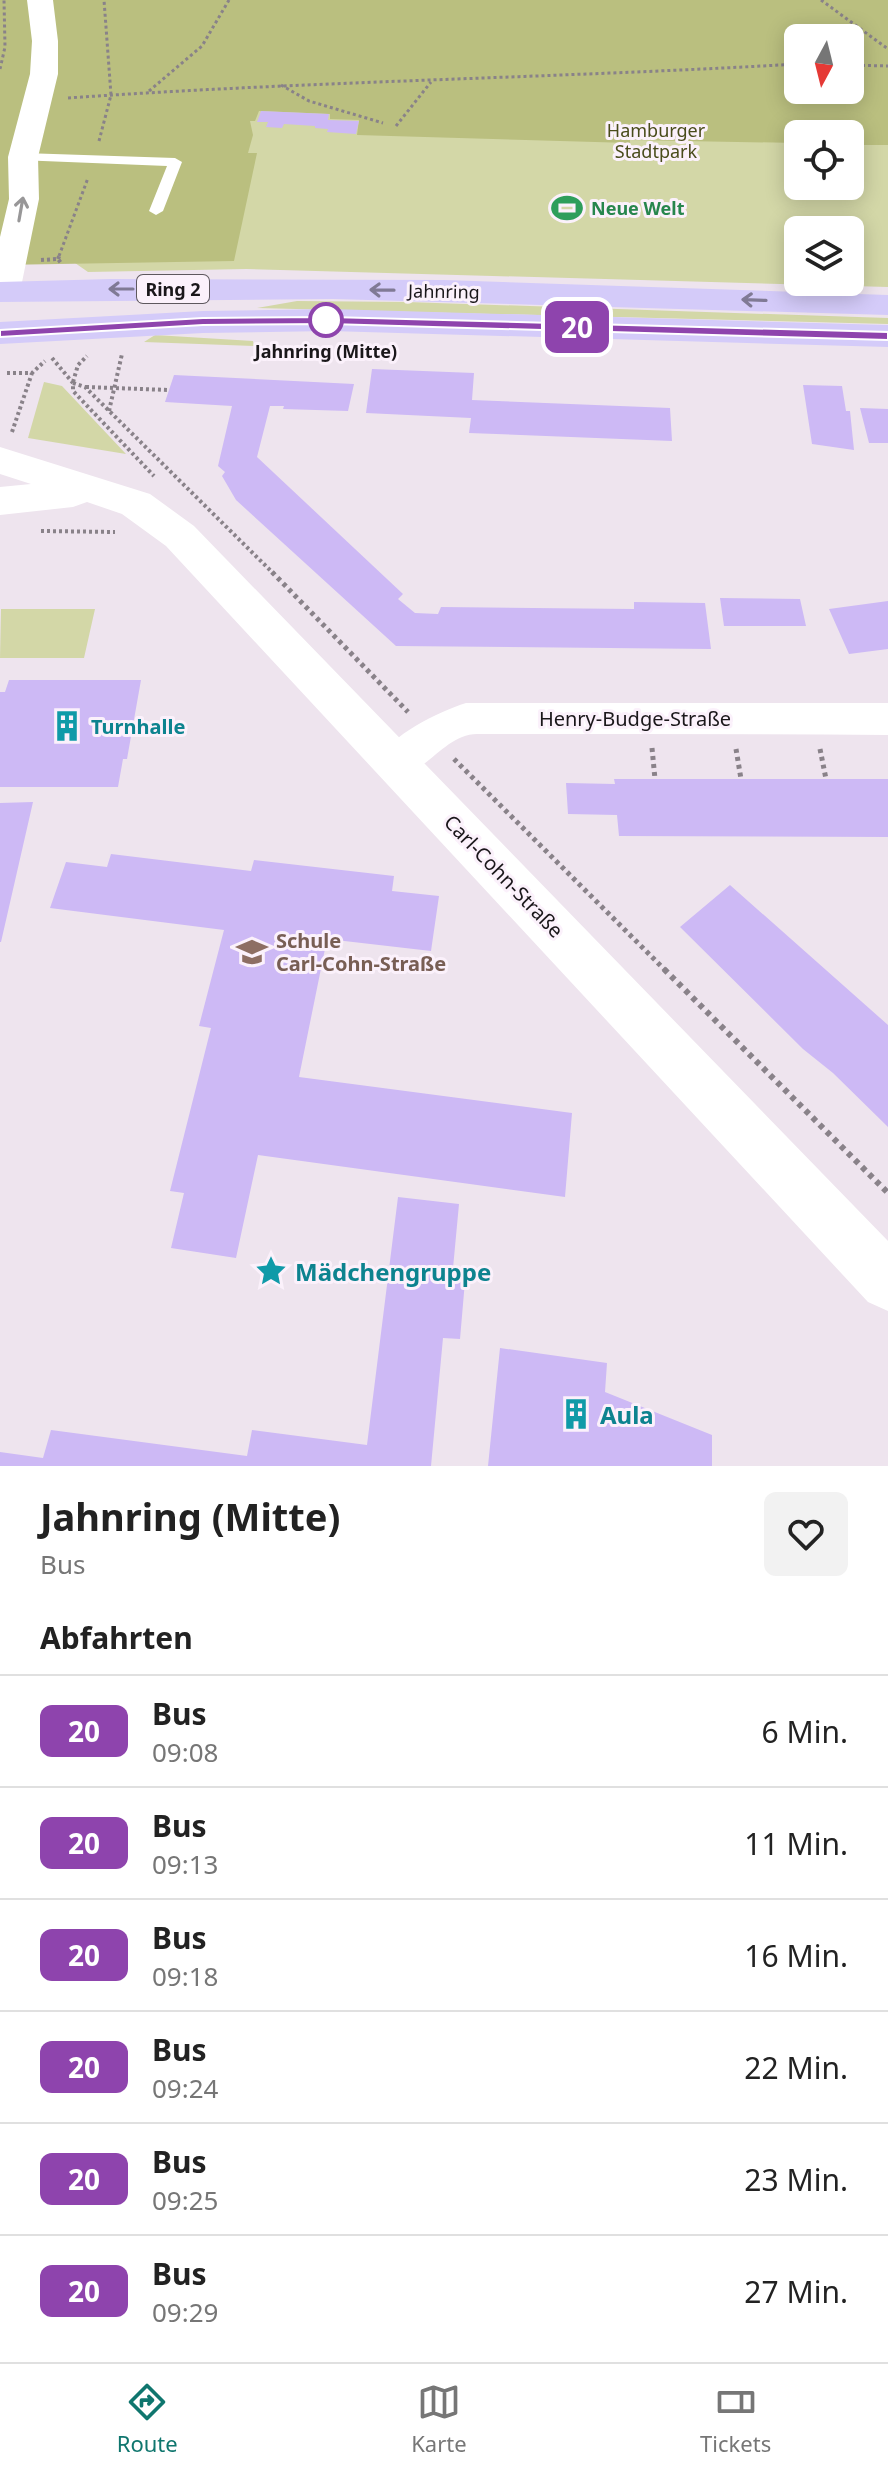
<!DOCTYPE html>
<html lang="de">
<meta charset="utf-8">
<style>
:root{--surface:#fff;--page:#f2f2f2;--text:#222;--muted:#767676;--line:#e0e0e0;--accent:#0f766e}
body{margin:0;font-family:"Noto Sans",sans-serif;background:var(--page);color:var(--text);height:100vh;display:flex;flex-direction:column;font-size:30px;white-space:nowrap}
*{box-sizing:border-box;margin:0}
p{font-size:26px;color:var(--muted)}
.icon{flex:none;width:44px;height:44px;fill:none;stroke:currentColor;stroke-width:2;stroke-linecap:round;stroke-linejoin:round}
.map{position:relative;height:1466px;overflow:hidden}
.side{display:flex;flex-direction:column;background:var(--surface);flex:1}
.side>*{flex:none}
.badge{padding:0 16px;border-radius:12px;font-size:28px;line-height:52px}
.needle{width:52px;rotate:187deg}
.controls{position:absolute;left:784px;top:24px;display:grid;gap:16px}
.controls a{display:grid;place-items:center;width:80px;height:80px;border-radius:12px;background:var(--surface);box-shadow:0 4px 20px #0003;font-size:40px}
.map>.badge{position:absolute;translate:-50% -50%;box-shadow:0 0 0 4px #fff}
h2{padding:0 40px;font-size:30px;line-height:72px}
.round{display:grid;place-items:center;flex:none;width:84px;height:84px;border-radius:12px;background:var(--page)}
.overview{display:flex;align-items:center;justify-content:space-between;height:136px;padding:0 40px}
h1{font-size:38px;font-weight:700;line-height:60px}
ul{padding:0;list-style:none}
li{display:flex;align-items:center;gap:24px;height:112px;padding:0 40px;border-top:2px solid var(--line)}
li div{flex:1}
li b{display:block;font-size:30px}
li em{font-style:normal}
li .badge{min-width:88px;font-weight:700;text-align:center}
.menu{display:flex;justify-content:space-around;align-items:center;height:112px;border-top:2px solid var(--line);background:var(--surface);font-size:22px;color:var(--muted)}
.menu a{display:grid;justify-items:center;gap:4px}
.menu .current{color:var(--accent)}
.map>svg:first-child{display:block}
.green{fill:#d3d7a7;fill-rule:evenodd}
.forest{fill:#babf7f;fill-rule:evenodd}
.building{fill:#cdb9f5}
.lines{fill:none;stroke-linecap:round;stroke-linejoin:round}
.path-far3{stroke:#898289;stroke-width:3;stroke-dasharray:3 3;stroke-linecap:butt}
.path-far2{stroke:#898289;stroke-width:4;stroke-dasharray:3 3;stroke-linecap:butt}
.path-far1{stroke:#898289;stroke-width:5;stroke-dasharray:4 4;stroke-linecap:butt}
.path{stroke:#898289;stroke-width:6;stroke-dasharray:5 5;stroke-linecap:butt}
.service{fill:#fff;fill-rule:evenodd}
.minor{fill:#fff;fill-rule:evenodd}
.tertiary{fill:#fff;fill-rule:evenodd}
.primary{fill:#d4cbf9;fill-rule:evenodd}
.oneway{stroke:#989798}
.oneway2{stroke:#807a95}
.line{fill:#8e44ad;stroke:#fff;stroke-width:2}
.stop-dot{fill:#fff;stroke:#8e44ad;stroke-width:4}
.labels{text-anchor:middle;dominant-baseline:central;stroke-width:6;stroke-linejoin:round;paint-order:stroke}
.far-park-label{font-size:18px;fill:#494c1b;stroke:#fbf1fb}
.far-leisure-label{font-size:18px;font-weight:bold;fill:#27864d;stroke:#fbf1fb;text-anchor:start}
.shield{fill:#fbf1fb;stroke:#5e585e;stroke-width:2}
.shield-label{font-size:18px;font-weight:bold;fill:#1a171a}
.far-street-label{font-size:18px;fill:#1a171a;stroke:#fbf1fb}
.far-stop-label{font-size:18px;font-weight:bold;fill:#1a171a;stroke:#fbf1fb}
.street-label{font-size:20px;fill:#1a171a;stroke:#fbf1fb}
.culture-label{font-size:20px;font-weight:bold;fill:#0d838f;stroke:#fbf1fb;text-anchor:start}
.education-label{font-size:20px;font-weight:bold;fill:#785e54;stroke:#fbf1fb;text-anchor:start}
.near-culture-label{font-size:24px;font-weight:bold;fill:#0d838f;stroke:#fbf1fb;text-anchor:start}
</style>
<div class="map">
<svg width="888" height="1466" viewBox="0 0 888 1466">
<rect width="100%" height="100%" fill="#eee4ee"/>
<!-- green -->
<path class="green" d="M 0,0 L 888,0 L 888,287 L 246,269 L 88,272 L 32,233 ZM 798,38 L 850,38 L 850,90 L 798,90 ZM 798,134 L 850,134 L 850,186 L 798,186 ZM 798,230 L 850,230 L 850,282 L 798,282 Z
M 297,301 L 407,302 L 888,318 L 888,324 L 257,308 Z
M 155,335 L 253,341 L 254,346 L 144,342 Z
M 44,382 L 62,386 L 126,454 L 28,438 Z
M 1,609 L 95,609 L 84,658 L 0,658 Z"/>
<!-- forest -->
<path class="forest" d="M 0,0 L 888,0 L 888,145 L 850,145 L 850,134 L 798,134 L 798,143 L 630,140 L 630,143 L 357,135 L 359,120 L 330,119 L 330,114 L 259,111 L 255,121 L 250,121 L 253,135 L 248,153 L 257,153 L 234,261 L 0,265 ZM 798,38 L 850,38 L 850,90 L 798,90 Z"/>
<!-- building -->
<path class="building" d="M 261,111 L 329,114 L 328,120 L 359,121 L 356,134 L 327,132 L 328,129 L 315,128 L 315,126 L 284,124 L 282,128 L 266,127 L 268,122 L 257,122 Z
M 372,369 L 474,373 L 472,400 L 670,408 L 672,441 L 469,433 L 471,418 L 366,413 Z
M 174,375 L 354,384 L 348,411 L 283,409 L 284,406 L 270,406 L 257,457 L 403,594 L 398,599 L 415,613 L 438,614 L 441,607 L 634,609 L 634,602 L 705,603 L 711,649 L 396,646 L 236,500 L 222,476 L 225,472 L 218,466 L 232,406 L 165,402 Z
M 803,385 L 842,386 L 846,411 L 850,411 L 854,450 L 812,444 Z
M 860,408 L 888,409 L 888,443 L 869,443 Z
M 720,598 L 800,599 L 806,626 L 724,626 Z
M 888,601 L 888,649 L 849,654 L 829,609 Z
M 9,680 L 141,680 L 127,759 L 123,759 L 118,787 L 0,787 L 0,692 L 5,692 Z
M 614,779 L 888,779 L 888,837 L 619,836 L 617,815 L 568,814 L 566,783 L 615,784 Z
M 33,802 L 1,942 L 0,942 L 0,803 Z
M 111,854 L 251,871 L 254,860 L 394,876 L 392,891 L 439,896 L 431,951 L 327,939 L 299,1077 L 572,1113 L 565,1197 L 258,1155 L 236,1258 L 171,1248 L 184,1193 L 170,1191 L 211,1028 L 199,1026 L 224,930 L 50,908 L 66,862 L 107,867 Z
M 730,885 L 888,1025 L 888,1127 L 833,1073 L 803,1049 L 680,927 Z
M 398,1197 L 459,1204 L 452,1279 L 465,1281 L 460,1339 L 443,1338 L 431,1466 L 0,1466 L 0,1452 L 43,1458 L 51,1430 L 247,1456 L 252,1430 L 367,1445 Z
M 500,1348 L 607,1363 L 605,1392 L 712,1435 L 712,1466 L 488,1466 Z"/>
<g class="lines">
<!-- path-far3 -->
<path class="path-far3" d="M 821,0 L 888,49
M 850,65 L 888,66
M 0,69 L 5,47 L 4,0
M 281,85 L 309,101 L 383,123
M 149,91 L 202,46 L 229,0
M 68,98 C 311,81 555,78 798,64
M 396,126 L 431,82
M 99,141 L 111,95 L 104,0
M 59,256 L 88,178"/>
<!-- path-far2 -->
<path class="path-far2" d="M 58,259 L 60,254
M 41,260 L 58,259 L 61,263
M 52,358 L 73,383 L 73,391 L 154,476
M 7,373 L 32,373 L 45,361
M 73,382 L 78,365 L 87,356
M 73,383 L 85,387 L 274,574
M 86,387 L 169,390
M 109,411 L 122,354
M 12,432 L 32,373
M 41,531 L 115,532"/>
<!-- path-far1 -->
<path class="path-far1" d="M 272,572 L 408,712
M 652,748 L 655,779
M 736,749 L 741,779
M 820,749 L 826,779
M 454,759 L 666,971"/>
<!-- path -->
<path class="path" d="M 664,969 L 888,1193"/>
<!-- service -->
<path class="service" d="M 23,153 L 175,158 L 182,162 L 163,211 L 156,215 L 149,211 L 167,166 L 18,160 L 16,157 Z"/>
<!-- minor -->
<path class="minor" d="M 466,703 L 888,703 L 888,735 C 751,734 615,734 478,734 C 441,733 421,787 382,774 L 377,762 C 390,735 438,712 466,703 Z"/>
<!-- tertiary -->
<path class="tertiary" d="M 27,0 L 53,0 L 58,41 L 58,74 L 38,157 L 39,199 L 20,292 L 16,299 L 0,301 L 0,237 L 9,199 L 8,157 L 30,74 L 32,41 Z
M 0,447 L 150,494 L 194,526 L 888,1241 L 888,1311 L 868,1302 L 166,546 L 122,514 L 87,502 L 73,507 L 0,515 L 0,487 L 31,484 L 0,474 Z"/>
<!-- primary -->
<path class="primary" d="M 111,279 L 444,280 L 888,295 L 888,315 L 333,299 L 0,302 L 0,282 Z
M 330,309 L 888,325 L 888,347 L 330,331 L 203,333 L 0,344 L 0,322 L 203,311 Z"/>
</g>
<!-- one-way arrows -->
<defs><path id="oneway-shaft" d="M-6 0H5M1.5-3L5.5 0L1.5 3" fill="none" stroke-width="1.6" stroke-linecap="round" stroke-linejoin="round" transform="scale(2)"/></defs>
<use class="oneway" href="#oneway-shaft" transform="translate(21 209) rotate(-80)"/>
<g class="oneway2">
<use href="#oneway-shaft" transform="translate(121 289) rotate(180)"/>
<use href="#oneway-shaft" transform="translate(382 290) rotate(-179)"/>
<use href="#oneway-shaft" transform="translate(754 300) rotate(-178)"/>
</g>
<!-- line -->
<path class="line" d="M 330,317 L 888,332 L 888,340 L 330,324 L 203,325 L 0,337 L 0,330 L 203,318 Z"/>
<!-- icons -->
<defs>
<symbol id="stadium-bare" viewBox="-9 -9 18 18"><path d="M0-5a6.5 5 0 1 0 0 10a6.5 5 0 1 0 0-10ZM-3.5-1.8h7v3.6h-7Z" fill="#2e9e5b" stroke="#fbf1fb" stroke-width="2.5" paint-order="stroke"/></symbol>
<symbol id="building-bare" viewBox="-9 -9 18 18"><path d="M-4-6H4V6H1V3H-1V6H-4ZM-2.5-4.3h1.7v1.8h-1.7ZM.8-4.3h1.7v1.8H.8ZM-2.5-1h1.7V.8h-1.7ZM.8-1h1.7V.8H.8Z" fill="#0f9aa8" stroke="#fbf1fb" stroke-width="2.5" paint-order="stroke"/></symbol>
<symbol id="school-bare" viewBox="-9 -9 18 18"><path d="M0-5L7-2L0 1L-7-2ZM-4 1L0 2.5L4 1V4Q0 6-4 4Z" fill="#8d6e63" stroke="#fbf1fb" stroke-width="2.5" paint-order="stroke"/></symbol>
<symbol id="sight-bare" viewBox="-9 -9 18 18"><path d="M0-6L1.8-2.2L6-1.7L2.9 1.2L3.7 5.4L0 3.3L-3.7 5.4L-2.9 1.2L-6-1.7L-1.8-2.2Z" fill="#0f9aa8" stroke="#fbf1fb" stroke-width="2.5" paint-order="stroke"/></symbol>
</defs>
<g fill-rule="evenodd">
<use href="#stadium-bare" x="545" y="186" width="44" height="44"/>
<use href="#building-bare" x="45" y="704" width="44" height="44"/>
<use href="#school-bare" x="230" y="930" width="44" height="44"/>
<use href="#sight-bare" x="249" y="1249" width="44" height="44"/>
<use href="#building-bare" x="554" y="1392" width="44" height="44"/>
</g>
<!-- markers -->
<circle class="stop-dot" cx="326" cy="320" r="16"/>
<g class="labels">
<!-- far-park labels -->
<g class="far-park-label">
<text x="656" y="130">Hamburger<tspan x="656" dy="21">Stadtpark</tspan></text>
</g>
<!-- far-leisure labels -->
<g class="far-leisure-label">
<text x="591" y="208">Neue Welt</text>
</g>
<!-- shield labels -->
<rect class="shield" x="137" y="275" width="72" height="28" rx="6"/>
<g class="shield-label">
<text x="173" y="289">Ring 2</text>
</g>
<!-- far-street labels -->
<g class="far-street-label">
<text transform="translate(444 291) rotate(1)">Jahnring</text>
</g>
<!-- far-stop labels -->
<g class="far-stop-label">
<text x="326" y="351">Jahnring (Mitte)</text>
</g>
<!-- street labels -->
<g class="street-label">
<text x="635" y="718">Henry-Budge-Straße</text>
<text transform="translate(504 876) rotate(46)">Carl-Cohn-Straße</text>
</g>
<!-- culture labels -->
<g class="culture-label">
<text x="91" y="726">Turnhalle</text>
</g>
<!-- education labels -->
<g class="education-label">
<text x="276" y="940">Schule<tspan x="276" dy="23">Carl-Cohn-Straße</tspan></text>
</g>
<!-- near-culture labels -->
<g class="near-culture-label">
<text x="295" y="1271">Mädchengruppe</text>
<text x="600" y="1414">Aula</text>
</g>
</g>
</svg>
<div class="controls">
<a><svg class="needle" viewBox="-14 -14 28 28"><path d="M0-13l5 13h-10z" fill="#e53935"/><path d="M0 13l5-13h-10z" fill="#767676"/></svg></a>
<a><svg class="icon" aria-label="locate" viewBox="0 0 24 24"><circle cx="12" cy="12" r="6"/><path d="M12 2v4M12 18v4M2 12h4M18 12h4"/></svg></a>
<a><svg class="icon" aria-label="layers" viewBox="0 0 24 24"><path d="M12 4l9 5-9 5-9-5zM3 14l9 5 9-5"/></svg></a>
</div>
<b class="badge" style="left:577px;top:327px;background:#8e44ad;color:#fff">20</b>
</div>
<section class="side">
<div class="overview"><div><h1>Jahnring (Mitte)</h1><p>Bus</p></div><a class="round"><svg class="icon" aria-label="heart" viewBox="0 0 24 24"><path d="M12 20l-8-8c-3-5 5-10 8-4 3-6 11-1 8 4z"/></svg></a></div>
<h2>Abfahrten</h2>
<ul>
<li><span class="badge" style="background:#8e44ad;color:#fff">20</span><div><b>Bus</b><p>09:08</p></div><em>6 Min.</em></li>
<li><span class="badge" style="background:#8e44ad;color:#fff">20</span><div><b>Bus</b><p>09:13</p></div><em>11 Min.</em></li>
<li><span class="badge" style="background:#8e44ad;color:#fff">20</span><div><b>Bus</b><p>09:18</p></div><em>16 Min.</em></li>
<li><span class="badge" style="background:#8e44ad;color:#fff">20</span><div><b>Bus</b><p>09:24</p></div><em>22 Min.</em></li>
<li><span class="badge" style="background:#8e44ad;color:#fff">20</span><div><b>Bus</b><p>09:25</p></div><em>23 Min.</em></li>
<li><span class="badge" style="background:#8e44ad;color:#fff">20</span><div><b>Bus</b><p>09:29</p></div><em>27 Min.</em></li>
</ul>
</section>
<nav class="menu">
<a class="current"><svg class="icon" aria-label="directions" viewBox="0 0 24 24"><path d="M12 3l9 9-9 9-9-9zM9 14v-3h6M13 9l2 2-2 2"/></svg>Route</a>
<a><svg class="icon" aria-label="map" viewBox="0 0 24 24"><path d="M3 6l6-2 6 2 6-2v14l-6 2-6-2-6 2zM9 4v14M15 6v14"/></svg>Karte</a>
<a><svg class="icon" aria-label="tickets" viewBox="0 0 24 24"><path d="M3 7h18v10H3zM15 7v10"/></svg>Tickets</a>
</nav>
